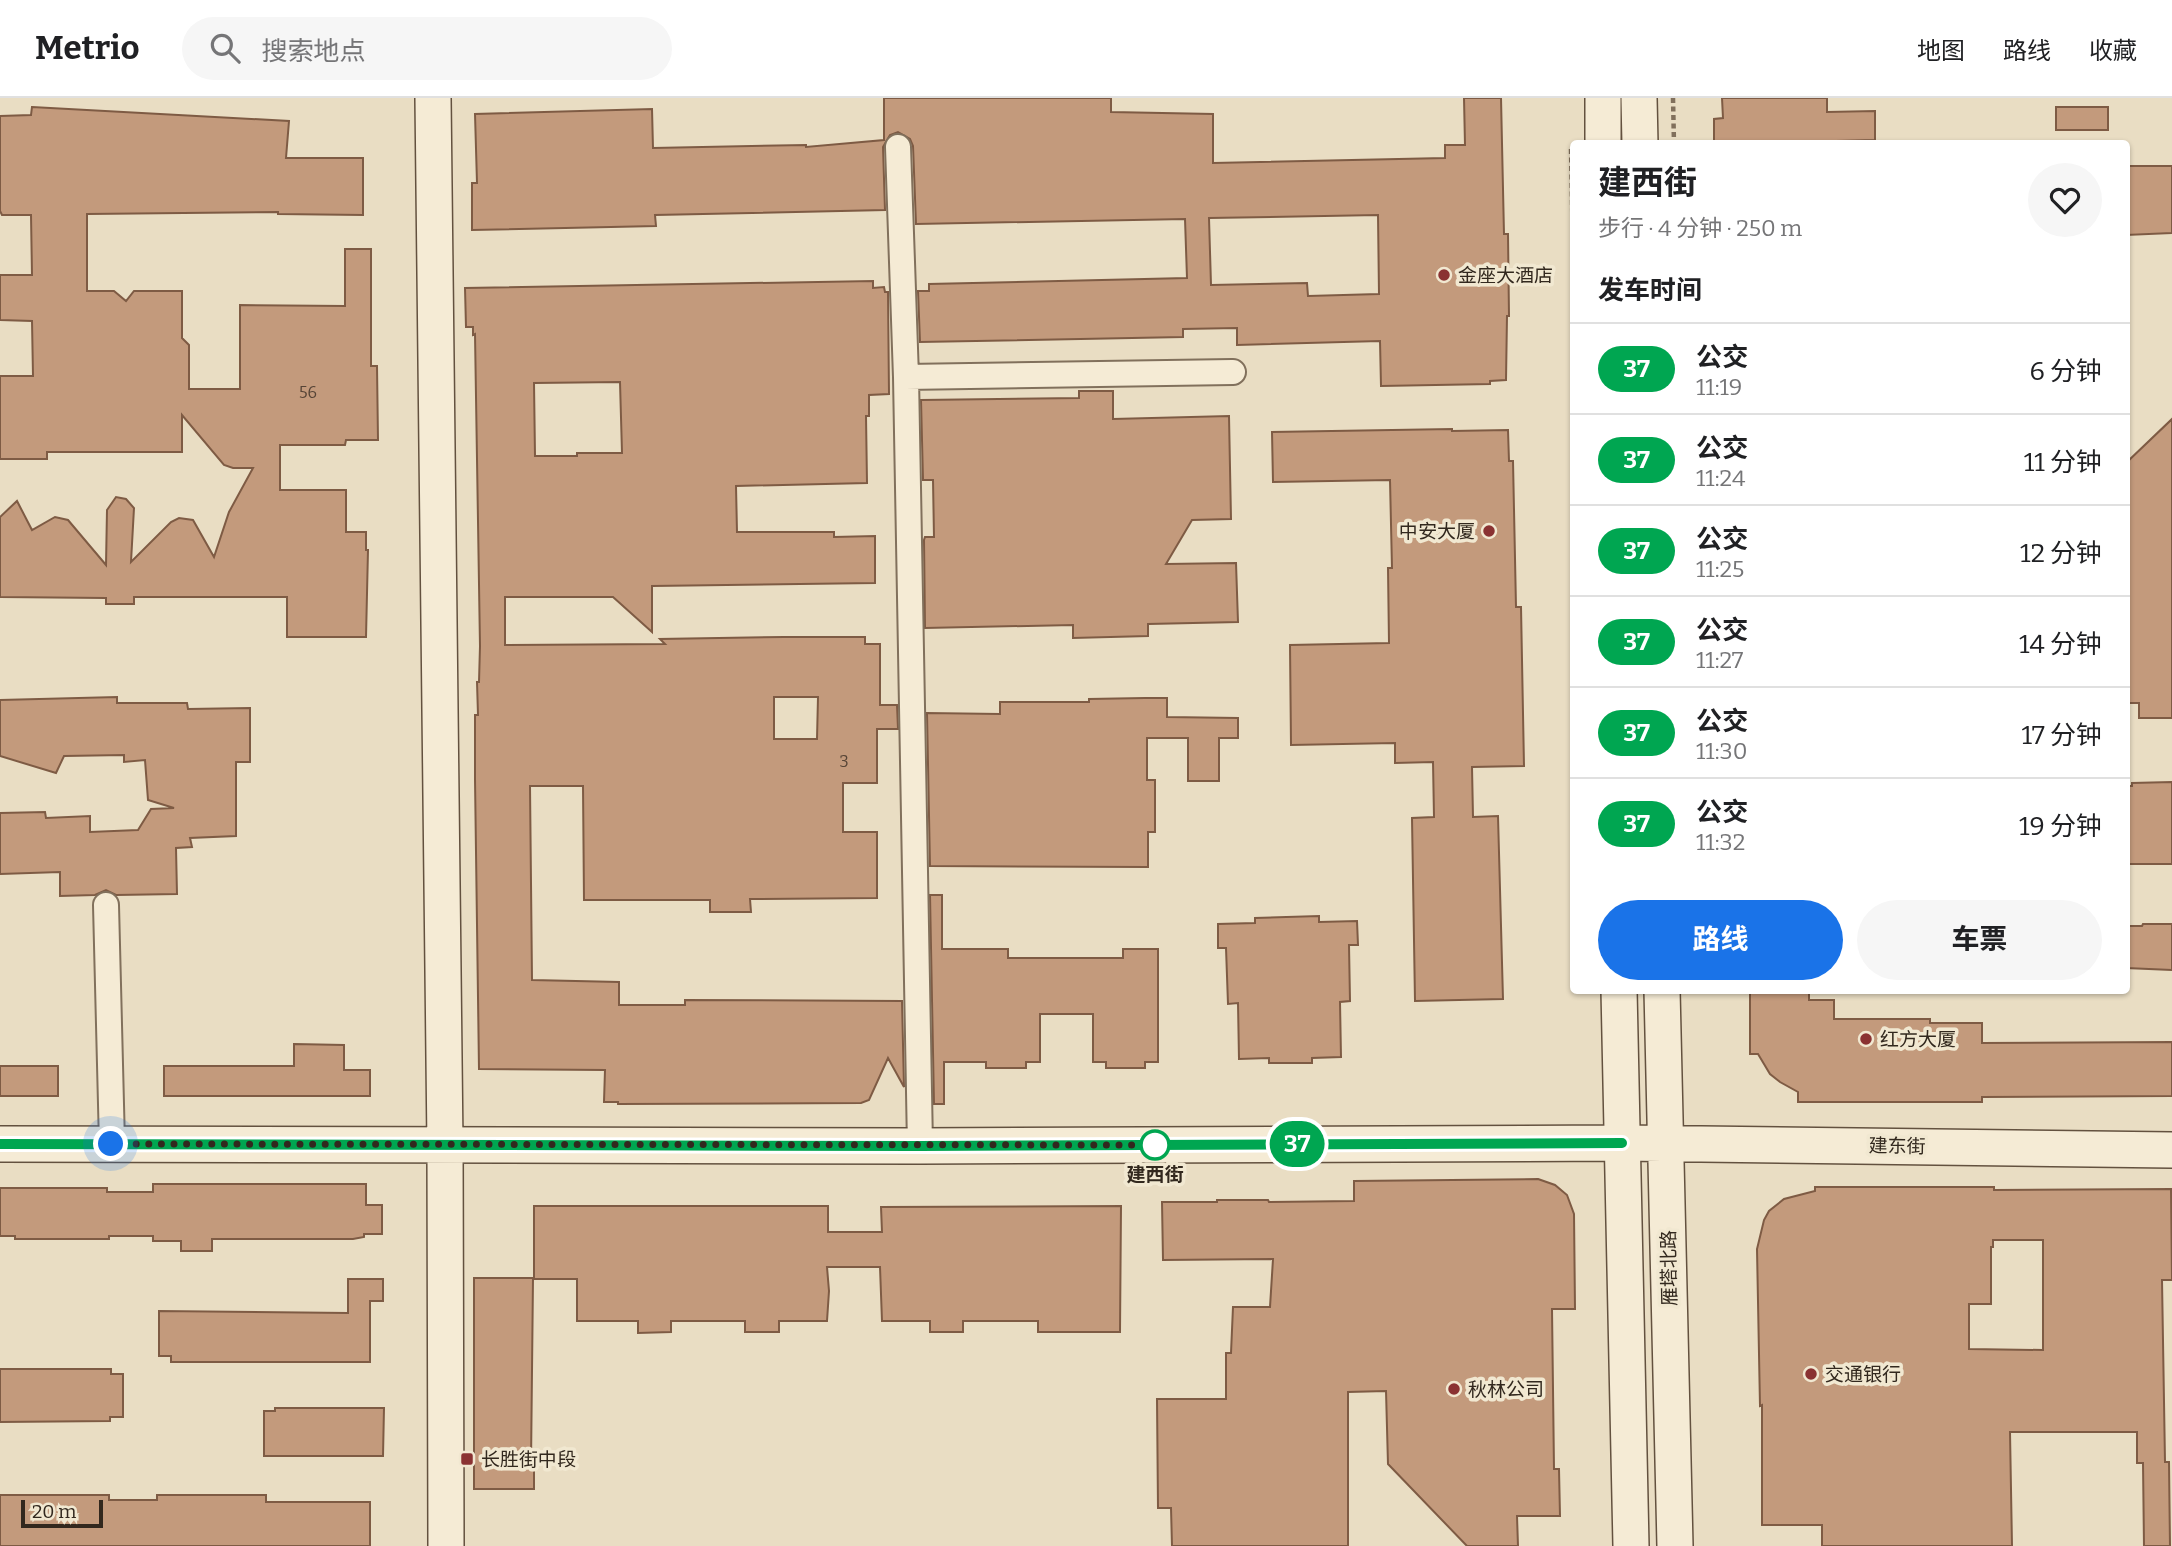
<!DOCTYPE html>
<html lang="zh">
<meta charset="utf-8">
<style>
:root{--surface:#fff;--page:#f6f6f6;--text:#202124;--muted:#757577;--line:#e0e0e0;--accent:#1a73e8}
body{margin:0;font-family:Bitter,"Noto Sans SC",serif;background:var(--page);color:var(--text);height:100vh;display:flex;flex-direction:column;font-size:26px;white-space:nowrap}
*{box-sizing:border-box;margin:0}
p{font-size:23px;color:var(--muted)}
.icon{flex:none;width:38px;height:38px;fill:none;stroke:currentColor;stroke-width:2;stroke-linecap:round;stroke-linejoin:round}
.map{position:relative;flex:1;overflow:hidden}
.details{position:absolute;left:1570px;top:42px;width:560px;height:854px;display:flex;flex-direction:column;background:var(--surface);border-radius:7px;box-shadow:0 2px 5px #0004}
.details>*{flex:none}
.badge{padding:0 14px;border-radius:23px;font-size:24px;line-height:46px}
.scale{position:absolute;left:21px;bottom:18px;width:82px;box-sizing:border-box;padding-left:7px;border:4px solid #32281e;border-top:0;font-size:19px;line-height:24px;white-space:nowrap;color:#32281e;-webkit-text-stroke:5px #f1e8d1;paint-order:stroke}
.you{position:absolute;width:35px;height:35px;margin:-18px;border:5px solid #fff;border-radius:50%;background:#1a73e8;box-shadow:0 0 0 10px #1a73e833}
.map>.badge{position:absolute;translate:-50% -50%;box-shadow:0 0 0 4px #fff}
h2{padding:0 28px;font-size:26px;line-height:63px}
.round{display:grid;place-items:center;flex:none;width:74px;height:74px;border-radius:37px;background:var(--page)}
.head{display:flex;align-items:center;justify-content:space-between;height:119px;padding:0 28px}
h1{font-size:33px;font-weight:700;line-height:52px}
.primary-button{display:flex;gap:14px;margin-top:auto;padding:14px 28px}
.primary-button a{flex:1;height:80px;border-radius:42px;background:var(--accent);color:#fff;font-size:28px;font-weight:700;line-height:80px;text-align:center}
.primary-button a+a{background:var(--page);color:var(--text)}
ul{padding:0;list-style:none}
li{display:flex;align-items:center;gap:21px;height:91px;padding:0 28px;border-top:2px solid var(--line)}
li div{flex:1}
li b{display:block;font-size:26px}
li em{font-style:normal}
li .badge{min-width:77px;font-weight:700;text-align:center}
header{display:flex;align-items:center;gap:42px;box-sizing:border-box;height:98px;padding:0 35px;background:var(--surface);border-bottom:2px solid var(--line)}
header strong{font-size:33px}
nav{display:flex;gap:38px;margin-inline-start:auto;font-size:24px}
.search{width:490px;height:63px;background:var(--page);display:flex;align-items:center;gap:18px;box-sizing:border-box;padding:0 24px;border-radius:38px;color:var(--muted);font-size:26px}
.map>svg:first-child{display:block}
.building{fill:#c39a7c;stroke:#7e5b44;stroke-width:2;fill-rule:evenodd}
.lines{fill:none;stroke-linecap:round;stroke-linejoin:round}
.street-casing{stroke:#81705c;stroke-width:28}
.secondary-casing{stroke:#63513f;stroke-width:38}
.path{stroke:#81705c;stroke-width:4.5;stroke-dasharray:5 3.5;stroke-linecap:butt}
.street{stroke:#f5ebd5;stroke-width:24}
.secondary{stroke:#f5ebd5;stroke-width:35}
.line-casing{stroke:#fff;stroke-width:16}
.line{stroke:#00a651;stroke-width:10}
.walk{stroke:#32281e;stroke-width:7;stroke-dasharray:0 12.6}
.poi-dot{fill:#8a3232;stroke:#f1e8d1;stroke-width:2.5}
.stop-dot{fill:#fff;stroke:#00a651;stroke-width:3.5}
.labels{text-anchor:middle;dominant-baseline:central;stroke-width:7;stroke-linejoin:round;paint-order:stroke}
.number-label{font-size:16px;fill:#564436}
.poi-label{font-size:19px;fill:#32281e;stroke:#f1e8d1;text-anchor:start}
.street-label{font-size:19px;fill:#32281e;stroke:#f1e8d1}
.stop-label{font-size:19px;font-weight:bold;fill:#32281e;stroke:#f1e8d1}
</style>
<header>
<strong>Metrio</strong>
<div class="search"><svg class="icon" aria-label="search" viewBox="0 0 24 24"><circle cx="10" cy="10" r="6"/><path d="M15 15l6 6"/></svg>搜索地点</div>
<nav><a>地图</a><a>路线</a><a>收藏</a></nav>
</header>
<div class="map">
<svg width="2172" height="1448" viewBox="0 0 2172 1448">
<rect width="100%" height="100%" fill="#e9ddc3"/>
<!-- building -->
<path class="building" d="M 884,0 L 1111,0 L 1111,14 L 1213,16 L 1213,65 L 1445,60 L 1445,47 L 1465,47 L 1464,0 L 1501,0 L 1504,136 L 1508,136 L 1509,218 L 1507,218 L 1506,282 L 1490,283 L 1490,286 L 1381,288 L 1380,243 L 1237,247 L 1237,230 L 1183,231 L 1183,239 L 920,244 L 918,193 L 929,193 L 929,186 L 1187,180 L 1185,121 L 916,126 L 913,48 L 910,41 L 898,34 L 890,37 L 883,49 L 885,112 L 655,117 L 656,128 L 472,132 L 472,85 L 477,85 L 475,16 L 652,11 L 653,50 L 806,47 L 806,49 L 884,42 ZM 1378,117 L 1379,196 L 1308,198 L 1307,185 L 1211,187 L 1209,120 Z
M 1722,0 L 1827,0 L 1827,14 L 1875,13 L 1875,42 L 1714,46 L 1714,21 L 1723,20 Z
M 32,9 L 289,23 L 286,60 L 363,60 L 363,117 L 278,116 L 278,114 L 87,116 L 87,193 L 114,193 L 126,203 L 134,193 L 182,193 L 182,240 L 189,247 L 189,291 L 240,291 L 240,207 L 345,208 L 345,151 L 371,151 L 371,268 L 377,268 L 378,342 L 346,342 L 345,347 L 280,347 L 280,392 L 346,392 L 346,434 L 366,434 L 366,452 L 368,452 L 366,539 L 287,539 L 287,499 L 134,499 L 134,506 L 106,506 L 106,500 L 0,499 L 0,419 L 17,403 L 32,432 L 55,419 L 68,422 L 106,467 L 107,412 L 116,399 L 126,401 L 134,410 L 131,464 L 171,424 L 179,420 L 193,422 L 214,459 L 229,414 L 253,370 L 233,370 L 224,367 L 182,317 L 182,354 L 47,354 L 47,361 L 0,361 L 0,278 L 33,278 L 32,223 L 0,222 L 0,177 L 32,177 L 31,117 L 2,117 L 0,113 L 0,18 L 31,17 Z
M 2056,9 L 2108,9 L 2108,32 L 2056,32 Z
M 2126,68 L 2172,68 L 2172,135 L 2126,137 Z
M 873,183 L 873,190 L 884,189 L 885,194 L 888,194 L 889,296 L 869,297 L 869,318 L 866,318 L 867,385 L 736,388 L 737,434 L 834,434 L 834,439 L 875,438 L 875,485 L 652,488 L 652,534 L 613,499 L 505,499 L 505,547 L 665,546 L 660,541 L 784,539 L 865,539 L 865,546 L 880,546 L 880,607 L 897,607 L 898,631 L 877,631 L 877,685 L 843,685 L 843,734 L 877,734 L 877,800 L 750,801 L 751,814 L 710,814 L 710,802 L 584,802 L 583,688 L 530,688 L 532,882 L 619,884 L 619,907 L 685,907 L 685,902 L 902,903 L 904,989 L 888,960 L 869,1002 L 861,1005 L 618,1006 L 618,1004 L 604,1004 L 605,972 L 479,971 L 475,681 L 475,617 L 478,617 L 477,584 L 479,584 L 480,548 L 475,236 L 473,237 L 473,229 L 466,229 L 465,190 ZM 620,284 L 622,355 L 577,355 L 577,358 L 535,358 L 534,285 ZM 774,599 L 818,599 L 817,641 L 774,641 Z
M 1079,293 L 1113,293 L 1113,321 L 1229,318 L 1231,421 L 1192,422 L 1166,466 L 1236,465 L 1238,524 L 1148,526 L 1148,538 L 1073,540 L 1073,527 L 925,530 L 924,442 L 925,439 L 934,439 L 933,382 L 923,382 L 921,302 L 1079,300 Z
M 2172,321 L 2172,620 L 2139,620 L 2139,605 L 2126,605 L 2126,365 Z
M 1452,331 L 1452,333 L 1508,332 L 1509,363 L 1513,363 L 1516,509 L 1521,509 L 1524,668 L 1472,669 L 1473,719 L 1498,718 L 1503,901 L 1415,903 L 1412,720 L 1434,719 L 1433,664 L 1395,665 L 1395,645 L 1291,647 L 1290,547 L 1389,545 L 1388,470 L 1392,470 L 1390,382 L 1273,384 L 1272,334 Z
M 117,599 L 117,605 L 187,605 L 188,611 L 250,610 L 250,664 L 236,664 L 236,738 L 190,740 L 192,749 L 176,750 L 177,796 L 116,797 L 106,792 L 95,797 L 60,798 L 60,774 L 0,776 L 0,715 L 45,714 L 46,720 L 90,718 L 90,734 L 138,732 L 151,711 L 174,710 L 148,702 L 145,662 L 124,664 L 124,657 L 64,658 L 56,675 L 0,658 L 0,602 Z
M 1145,600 L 1167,600 L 1167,619 L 1238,620 L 1238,640 L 1219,640 L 1219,683 L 1188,683 L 1188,640 L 1147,640 L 1147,682 L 1155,682 L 1155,734 L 1148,734 L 1148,769 L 930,768 L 927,615 L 1000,616 L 1000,604 L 1089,604 L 1089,601 Z
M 2172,684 L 2172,766 L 2126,766 L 2126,688 L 2132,688 L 2132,685 Z
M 930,797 L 942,797 L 942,851 L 1008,851 L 1008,860 L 1123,860 L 1123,851 L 1158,851 L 1158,964 L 1145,964 L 1145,970 L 1106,970 L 1106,964 L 1093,964 L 1093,916 L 1040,916 L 1040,964 L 1026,964 L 1026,970 L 986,970 L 986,964 L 944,964 L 944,1006 L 934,1006 Z
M 1319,818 L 1319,824 L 1357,823 L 1358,847 L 1349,847 L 1350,903 L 1340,904 L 1341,959 L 1312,960 L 1312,965 L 1269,965 L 1269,960 L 1239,961 L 1238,905 L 1228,906 L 1226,850 L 1218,850 L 1218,826 L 1255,825 L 1255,820 Z
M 2143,826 L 2172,826 L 2172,872 L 2126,870 L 2127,828 L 2142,828 Z
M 1750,892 L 1809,892 L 1809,902 L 1834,902 L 1834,921 L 1930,921 L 1930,925 L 1982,925 L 1982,945 L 2172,944 L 2172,998 L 1982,999 L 1982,1004 L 1798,1004 L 1798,994 L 1780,984 L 1770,976 L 1758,956 L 1750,956 Z
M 294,946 L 344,947 L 344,972 L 370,972 L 370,998 L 164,998 L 164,968 L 294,968 Z
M 0,968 L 58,968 L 58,998 L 0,998 Z
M 1538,1081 L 1555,1087 L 1567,1097 L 1574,1116 L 1575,1211 L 1552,1211 L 1554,1371 L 1559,1371 L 1560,1418 L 1517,1418 L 1518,1448 L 1467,1448 L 1388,1366 L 1386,1293 L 1348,1294 L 1348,1448 L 1172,1448 L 1171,1410 L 1158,1410 L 1157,1301 L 1226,1301 L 1226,1255 L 1231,1255 L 1233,1209 L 1270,1209 L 1273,1161 L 1163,1162 L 1162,1104 L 1217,1104 L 1217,1102 L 1268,1102 L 1269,1104 L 1354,1103 L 1354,1083 Z
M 153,1086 L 366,1086 L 366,1107 L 382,1107 L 382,1136 L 364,1136 L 364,1139 L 353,1141 L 212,1141 L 212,1153 L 181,1153 L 181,1143 L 153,1143 L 153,1138 L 109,1138 L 109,1141 L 15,1141 L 15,1138 L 0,1138 L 0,1090 L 107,1090 L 107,1094 L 153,1094 Z
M 1815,1089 L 1994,1089 L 1994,1092 L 2171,1091 L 2172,1182 L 2162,1182 L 2165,1364 L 2169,1364 L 2170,1448 L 2144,1448 L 2143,1365 L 2137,1365 L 2137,1334 L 2010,1334 L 2012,1448 L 1822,1448 L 1822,1427 L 1762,1427 L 1762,1307 L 1760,1308 L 1757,1151 L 1764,1122 L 1769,1113 L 1784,1101 L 1815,1093 ZM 1993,1142 L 2043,1142 L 2043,1252 L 1969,1251 L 1969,1206 L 1991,1206 L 1991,1149 L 1993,1149 Z
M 534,1108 L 828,1108 L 828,1134 L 882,1134 L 881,1109 L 1121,1108 L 1120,1234 L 1038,1234 L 1038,1223 L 963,1223 L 963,1234 L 930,1234 L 930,1223 L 882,1223 L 880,1169 L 827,1169 L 829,1193 L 827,1223 L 779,1223 L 779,1234 L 745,1234 L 745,1223 L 671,1223 L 671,1234 L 638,1235 L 638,1223 L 577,1223 L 577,1181 L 534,1181 Z
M 474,1180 L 533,1180 L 531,1366 L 534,1366 L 534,1391 L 474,1391 Z
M 348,1181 L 383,1181 L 383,1203 L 370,1203 L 370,1264 L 171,1264 L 171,1258 L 159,1258 L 159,1213 L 348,1215 Z
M 0,1271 L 111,1271 L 111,1276 L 123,1276 L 123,1319 L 110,1319 L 110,1323 L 0,1324 Z
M 275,1310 L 384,1310 L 383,1358 L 264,1358 L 264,1313 L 275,1313 Z
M 0,1397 L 109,1397 L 109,1402 L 157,1402 L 157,1397 L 266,1397 L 266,1404 L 370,1404 L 370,1448 L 0,1448 Z"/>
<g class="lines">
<defs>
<path id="street" d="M 898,49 L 906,279 L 920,1048
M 906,279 L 1233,274
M 106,807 L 112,1046"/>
<path id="secondary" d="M 433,0 L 445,1047 L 446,1448
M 1603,0 L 1603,46
M 1639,0 L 1640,46
M 1619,892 L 1631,1448
M 1662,892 L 1675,1448
M 0,1046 L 920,1048 L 1622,1045 L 2172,1052"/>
</defs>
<!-- street casing -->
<use href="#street" class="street-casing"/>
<!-- secondary casing -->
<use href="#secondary" class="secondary-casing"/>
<!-- path -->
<path class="path" d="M 1673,0 L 1674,46
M 1571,51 L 1573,152"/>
<!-- street -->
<use href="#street" class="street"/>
<!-- secondary -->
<use href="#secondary" class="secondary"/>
</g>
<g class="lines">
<defs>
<path id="line" d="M 0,1046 L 920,1048 L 1622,1045"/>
</defs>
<!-- line casing -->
<use href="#line" class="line-casing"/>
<!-- line -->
<use href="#line" class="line"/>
<!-- walk -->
<path class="walk" d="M 111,1046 L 1155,1047"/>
</g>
<!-- markers -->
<g class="poi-dot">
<circle cx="1444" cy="177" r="7"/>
<circle cx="1489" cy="433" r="7"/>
<circle cx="1866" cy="941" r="7"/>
<circle cx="1811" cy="1276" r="7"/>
<circle cx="1454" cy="1291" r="7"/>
<rect x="460" y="1354" width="14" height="14" rx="3.5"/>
</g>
<circle class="stop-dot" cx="1155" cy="1047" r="14"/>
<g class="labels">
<!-- number labels -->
<g class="number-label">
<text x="308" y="294">56</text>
<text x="844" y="663">3</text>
</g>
<!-- poi labels -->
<g class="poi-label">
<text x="1458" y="177">金座大酒店</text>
<text x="1475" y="433" text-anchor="end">中安大厦</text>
<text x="1880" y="941">红方大厦</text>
<text x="1825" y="1276">交通银行</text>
<text x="1468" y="1291">秋林公司</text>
<text x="481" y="1361">长胜街中段</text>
</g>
<!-- street labels -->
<g class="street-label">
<text transform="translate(1897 1048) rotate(1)">建东街</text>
<text transform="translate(1669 1170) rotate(-91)">雁塔北路</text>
</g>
<!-- stop labels -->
<g class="stop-label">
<text x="1155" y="1076">建西街</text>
</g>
</g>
</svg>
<div class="scale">20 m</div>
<div class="you" style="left:111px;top:1046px"></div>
<b class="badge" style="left:1297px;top:1046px;background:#00a651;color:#fff">37</b>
<section class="details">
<div class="head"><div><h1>建西街</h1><p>步行 · 4 分钟 · 250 m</p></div><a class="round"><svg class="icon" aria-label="heart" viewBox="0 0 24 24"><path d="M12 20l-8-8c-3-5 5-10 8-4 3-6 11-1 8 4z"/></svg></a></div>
<h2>发车时间</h2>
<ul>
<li><span class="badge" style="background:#00a651;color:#fff">37</span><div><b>公交</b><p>11:19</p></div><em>6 分钟</em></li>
<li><span class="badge" style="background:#00a651;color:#fff">37</span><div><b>公交</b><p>11:24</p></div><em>11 分钟</em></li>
<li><span class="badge" style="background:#00a651;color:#fff">37</span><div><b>公交</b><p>11:25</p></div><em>12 分钟</em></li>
<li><span class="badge" style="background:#00a651;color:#fff">37</span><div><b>公交</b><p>11:27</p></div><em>14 分钟</em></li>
<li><span class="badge" style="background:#00a651;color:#fff">37</span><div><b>公交</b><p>11:30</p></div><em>17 分钟</em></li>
<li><span class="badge" style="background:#00a651;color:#fff">37</span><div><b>公交</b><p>11:32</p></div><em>19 分钟</em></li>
</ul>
<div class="primary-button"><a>路线</a><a>车票</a></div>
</section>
</div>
